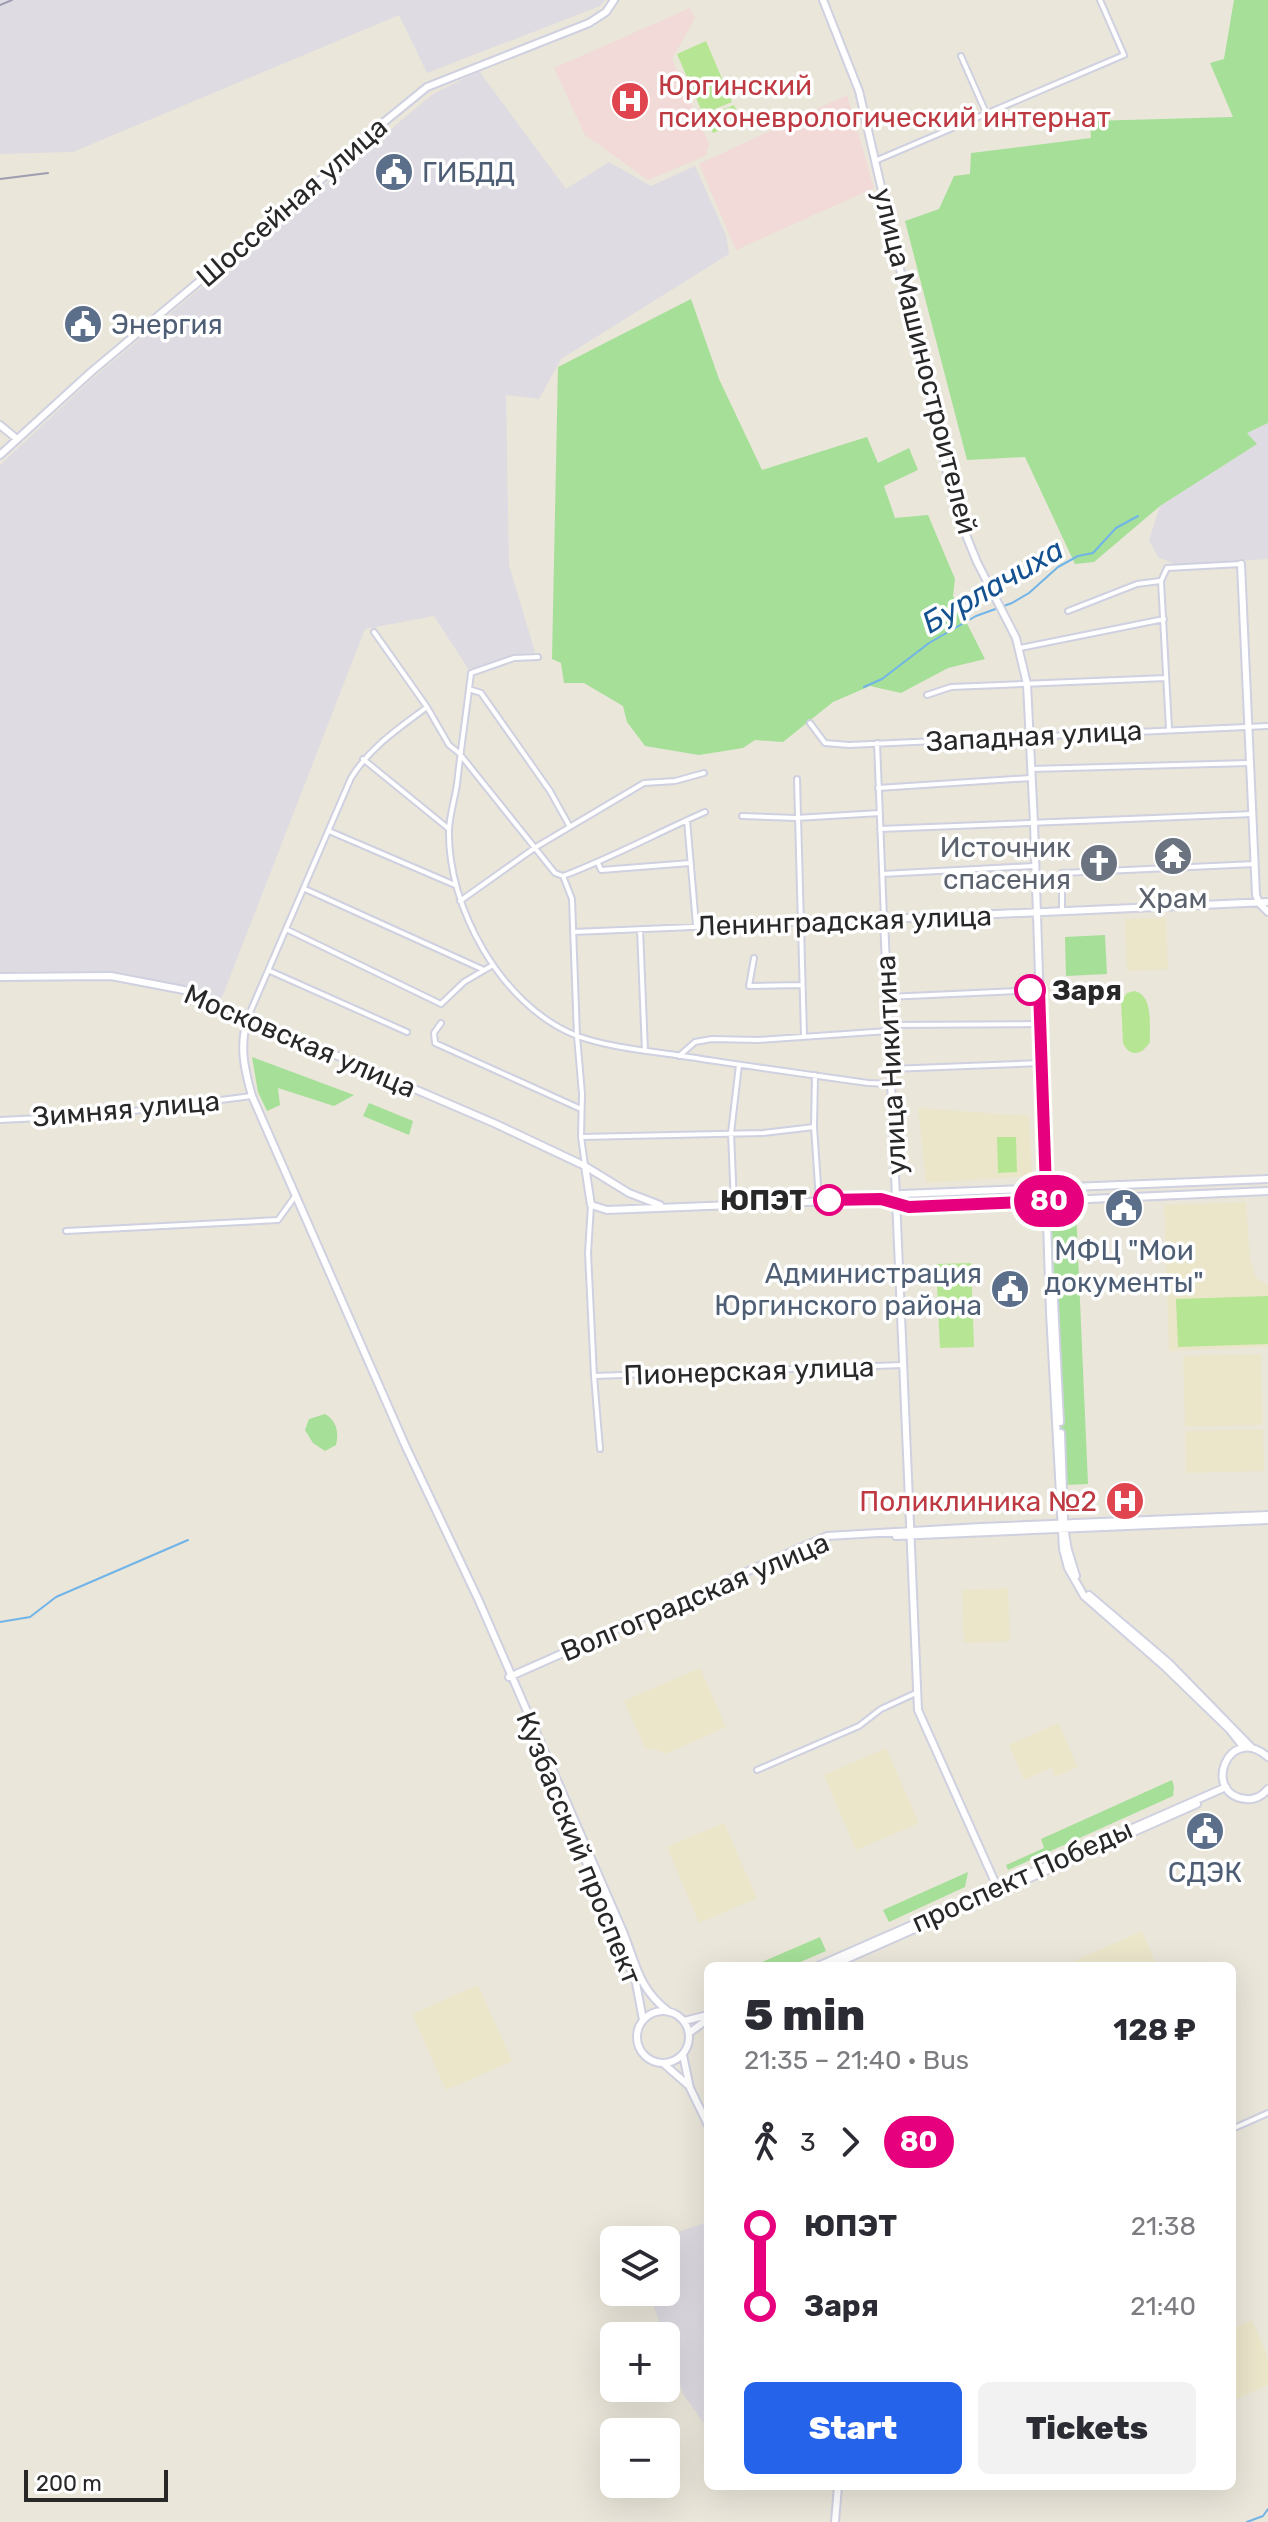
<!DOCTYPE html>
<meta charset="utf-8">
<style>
:root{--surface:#fff;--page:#f2f2f3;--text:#2b2b33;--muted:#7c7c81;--accent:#2563eb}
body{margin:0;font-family:Rubik,sans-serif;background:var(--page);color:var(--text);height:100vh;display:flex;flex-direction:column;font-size:30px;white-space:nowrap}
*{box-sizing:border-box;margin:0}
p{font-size:26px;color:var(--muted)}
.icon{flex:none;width:44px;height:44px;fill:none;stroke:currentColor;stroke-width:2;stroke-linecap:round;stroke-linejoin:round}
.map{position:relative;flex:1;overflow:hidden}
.drawer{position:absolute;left:704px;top:1962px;width:532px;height:528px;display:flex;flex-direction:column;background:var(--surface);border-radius:12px;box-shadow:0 8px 32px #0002}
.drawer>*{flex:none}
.badge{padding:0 16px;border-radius:26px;font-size:28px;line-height:52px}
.buttons{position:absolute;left:600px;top:2226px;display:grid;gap:16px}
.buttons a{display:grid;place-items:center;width:80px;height:80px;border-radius:12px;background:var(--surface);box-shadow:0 8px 32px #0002;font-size:40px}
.scale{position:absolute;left:24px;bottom:20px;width:144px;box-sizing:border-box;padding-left:8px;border:4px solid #282828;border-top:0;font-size:22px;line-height:28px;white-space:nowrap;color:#282828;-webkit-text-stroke:6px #fff;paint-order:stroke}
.map>.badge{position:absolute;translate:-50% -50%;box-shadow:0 0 0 4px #fff}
.legs{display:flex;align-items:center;gap:12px;height:88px;padding:0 40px;font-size:26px}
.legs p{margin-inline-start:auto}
.head{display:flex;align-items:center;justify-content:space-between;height:136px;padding:0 40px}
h1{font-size:44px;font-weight:800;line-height:60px}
.primary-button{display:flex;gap:16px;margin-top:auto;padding:16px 40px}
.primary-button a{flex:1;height:92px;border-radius:12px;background:var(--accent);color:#fff;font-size:32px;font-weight:800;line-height:92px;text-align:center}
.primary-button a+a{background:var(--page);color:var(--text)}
ul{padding:0 40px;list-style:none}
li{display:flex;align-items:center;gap:28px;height:80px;font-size:30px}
li i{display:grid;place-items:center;width:12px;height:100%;margin:0 10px;background:currentColor}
li i::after{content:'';width:20px;height:20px;margin:-10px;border:6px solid;border-radius:50%;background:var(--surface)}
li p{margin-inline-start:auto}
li:first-child i{background:linear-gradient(#0000 50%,currentColor 0)}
li:last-child i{background:linear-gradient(currentColor 50%,#0000 0)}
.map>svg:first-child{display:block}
.industrial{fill:#dedbe2}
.education{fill:#ebe6ca}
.medical{fill:#f1dad7}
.green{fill:#a5df98}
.pitch{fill:#b6e694}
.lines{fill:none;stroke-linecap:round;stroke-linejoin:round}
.stream{stroke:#71b4e8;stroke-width:2}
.street-casing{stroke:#cfd0e0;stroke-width:8}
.secondary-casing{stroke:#cfd0e0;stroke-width:10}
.street{stroke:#fff;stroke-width:4}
.secondary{stroke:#fff;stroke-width:6}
.rail{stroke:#9e9db2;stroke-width:2}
.line-1-casing{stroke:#fff;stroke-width:18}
.line-1{stroke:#e6007e;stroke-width:12}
.stop-1-dot{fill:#fff;stroke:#e6007e;stroke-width:4}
.labels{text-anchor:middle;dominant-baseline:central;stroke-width:7;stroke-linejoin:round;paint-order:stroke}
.health-label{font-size:28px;fill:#be3a42;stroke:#fff;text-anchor:start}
.service-label{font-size:28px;fill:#4e5e75;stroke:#fff;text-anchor:start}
.street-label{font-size:28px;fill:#282828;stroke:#fff}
.worship-label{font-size:28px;fill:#5b616d;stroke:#fff;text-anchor:end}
.stop-label{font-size:28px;font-weight:bold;fill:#282828;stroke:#fff;text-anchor:start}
.water-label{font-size:30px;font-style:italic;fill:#135191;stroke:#fff}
</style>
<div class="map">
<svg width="1268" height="2522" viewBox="0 0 1268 2522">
<rect width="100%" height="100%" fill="#eae6da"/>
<!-- industrial -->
<path class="industrial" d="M 0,0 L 605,0 L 600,6 L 427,73 L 399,15 L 73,152 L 0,154 Z
M 479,71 L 566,189 L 609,162 L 651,186 L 695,166 L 726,235 L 729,254 L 561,359 L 539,399 L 506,395 L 509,565 L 535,652 L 469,670 L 434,616 L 365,629 L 221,1000 L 134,975 L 100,971 L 0,972 L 0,465 L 92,379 L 433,94 Z
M 1268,423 L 1268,559 L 1177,565 L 1158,557 L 1149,540 L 1160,506 L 1257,444 L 1247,433 Z
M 708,2222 L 708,2429 L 683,2394 L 666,2336 L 664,2336 L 654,2307 L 659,2292 L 666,2292 L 666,2266 L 675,2233 Z"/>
<!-- education -->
<path class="education" d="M 1166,918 L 1168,969 L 1127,971 L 1125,919 Z
M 918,1108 L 1029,1116 L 1032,1176 L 926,1183 Z
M 1246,1202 L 1250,1259 L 1256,1278 L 1268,1285 L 1268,1347 L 1169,1351 L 1164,1205 Z
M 1261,1354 L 1263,1425 L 1185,1427 L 1183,1356 Z
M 1263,1429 L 1264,1471 L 1186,1473 L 1185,1431 Z
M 1008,1588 L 1010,1641 L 964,1643 L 962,1590 Z
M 700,1668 L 726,1727 L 666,1754 L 653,1748 L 646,1750 L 624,1701 Z
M 1058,1723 L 1078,1767 L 1055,1777 L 1051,1768 L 1024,1780 L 1009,1745 Z
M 886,1748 L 919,1823 L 856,1850 L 824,1775 Z
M 724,1823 L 757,1898 L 699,1923 L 667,1847 Z
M 1142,1931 L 1157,1966 L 1071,1966 L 1070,1963 Z
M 478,1985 L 512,2061 L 446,2090 L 412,2014 Z
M 1252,2320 L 1268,2357 L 1268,2385 L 1232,2401 L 1232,2329 Z"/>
<!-- medical -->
<path class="medical" d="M 690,8 L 695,18 L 672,59 L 709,144 L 705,156 L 648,180 L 585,135 L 554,68 Z
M 847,95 L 874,188 L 736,250 L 699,164 Z"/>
<!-- green -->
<path class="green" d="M 1234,0 L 1268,0 L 1268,423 L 1247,433 L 1257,444 L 1160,506 L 1094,562 L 1075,564 L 1025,457 L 967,460 L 905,221 L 939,209 L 954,176 L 970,174 L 971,153 L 1091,138 L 1090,121 L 1233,117 L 1210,63 L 1224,59 Z
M 691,299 L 719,379 L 762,470 L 867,437 L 878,463 L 909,448 L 918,470 L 884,486 L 895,518 L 928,515 L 955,579 L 953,596 L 985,659 L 948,668 L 901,693 L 870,686 L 833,702 L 783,742 L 755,740 L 743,748 L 699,755 L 645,746 L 627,722 L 623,706 L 584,683 L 564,683 L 561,663 L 552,659 L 558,367 Z
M 1105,935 L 1107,974 L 1066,976 L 1065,937 Z
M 252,1057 L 354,1095 L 334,1106 L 278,1088 L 280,1105 L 267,1111 L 258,1092 Z
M 369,1103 L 413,1121 L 409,1135 L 363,1116 Z
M 1076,1210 L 1088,1484 L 1064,1485 L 1051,1211 Z
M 325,1414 C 337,1421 339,1433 336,1445 L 325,1451 L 313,1443 L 305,1430 L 309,1419 Z
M 1172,1780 L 1174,1787 L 1173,1796 L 1008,1870 L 1006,1865 L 1044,1848 L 1041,1839 Z
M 968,1872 L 965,1887 L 889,1922 L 883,1910 Z
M 820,1937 L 826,1951 L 791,1966 L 753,1966 Z"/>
<!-- pitch -->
<path class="pitch" d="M 706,41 L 732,102 L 703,114 L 677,54 Z
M 734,105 L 741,121 L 713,133 L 706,117 Z
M 1134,991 C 1154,995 1149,1025 1150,1042 C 1142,1055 1130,1058 1123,1043 L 1121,1002 L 1127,993 Z
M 997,1137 L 1016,1137 L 1017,1172 L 998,1173 Z
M 971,1263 L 974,1347 L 940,1348 L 936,1264 Z
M 1268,1296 L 1268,1344 L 1178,1347 L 1176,1299 Z"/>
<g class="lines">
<!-- stream -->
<path class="stream" d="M 864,687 L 882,679 L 929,643 L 976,616 L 1012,603 L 1029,593 L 1058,567 L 1078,556 L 1093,553 L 1116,528 L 1138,516
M 0,1622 L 30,1617 L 56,1597 L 188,1540
M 1247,2522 L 1263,2516 L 1268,2509"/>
<defs>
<path id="street" d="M 961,56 L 987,115
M 875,161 L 1124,55 L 1100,0
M 1068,611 L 1137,584 L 1160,581
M 374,632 L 427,707 L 449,745 L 459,753 L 555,873 L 563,876 L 572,899 L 577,1036 L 582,1094 L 581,1137 L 585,1165
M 1020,648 L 1164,619
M 538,657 L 514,658 L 471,673 C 467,707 462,741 458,775 C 457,793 450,811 449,829 C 447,907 501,1005 575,1035 C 602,1046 647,1051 676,1055 C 740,1065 804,1074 868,1083 L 891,1084
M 469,689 L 481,693 L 550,791 L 570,827
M 927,695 L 951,687 L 1166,678
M 810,723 L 825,743 L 849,745 L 1268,726
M 1169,729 L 1161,581 L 1167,568 L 1241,564
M 363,759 L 449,829
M 1031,769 L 1250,763
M 797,779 L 804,1036
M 878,788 L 1031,778
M 742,816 L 796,818 L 880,813
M 687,820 L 696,925
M 880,829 L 1253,814
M 329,831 L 455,885
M 598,863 L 601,870 L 690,863
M 882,874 L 1034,866
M 563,876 C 611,858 657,833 705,812
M 305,889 L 484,970
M 460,901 L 536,847 L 644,783 L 675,781 L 704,773
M 1062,912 L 1062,873 L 1255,864
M 640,929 L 645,1051
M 288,930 L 441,1004 L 464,982 L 493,965
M 573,932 L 884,919 L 877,743
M 754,958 L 749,986 L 802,985
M 270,971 L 407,1032
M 887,997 L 1039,990
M 248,1017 L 351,778 C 370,747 398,729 427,707
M 441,1023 L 434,1033 L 435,1043 L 581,1109
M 889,1025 L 1041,1024
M 679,1056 L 695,1042 L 712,1039 L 758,1040 L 888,1031
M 890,1069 L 1042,1063
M 815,1075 L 814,1127 L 819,1200
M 0,1120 L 102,1115 L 252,1096
M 581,1137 L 763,1133 L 814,1127
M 734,1204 L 731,1133 L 739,1065
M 591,1205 L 588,1253 L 594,1376 L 600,1449
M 66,1231 L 278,1220 L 296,1195
M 594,1376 L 903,1365
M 757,1770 L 859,1726 L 881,1709 L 916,1693
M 1232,2129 L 1268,2113"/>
<path id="secondary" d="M 823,0 L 859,91 L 955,508 L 977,562 L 1016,638 L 1027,684 L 1034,823 L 1050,1313 L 1063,1549 L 1068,1568 L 1084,1596 L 1165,1667 L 1229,1729 L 1244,1748
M 0,425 L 17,439
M 0,455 L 91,372 L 324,177 L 373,131 L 427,87 L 589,23 L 606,12 L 614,0
M 1241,564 L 1256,895 L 1259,903 L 1268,912
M 0,977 L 111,976 L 184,990 L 496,1124 L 585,1166 L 629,1193 L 660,1205
M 248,1017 C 239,1045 244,1068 252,1096 L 406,1447 L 479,1601 L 624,1934 C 637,1967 639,1989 669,2012
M 585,1166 L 591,1205 L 607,1210 L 881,1199 L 902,1194 L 1268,1179
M 881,1199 L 909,1207 L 1268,1191
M 1053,1281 L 1060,1422
M 1061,1433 L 1064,1521
M 1065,1533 L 1068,1550 L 1076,1576
M 896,1536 L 1268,1520
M 1089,1595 L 1169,1663 L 1252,1748
M 509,1677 L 827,1536 L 981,1527 L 1268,1515
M 1268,1757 C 1228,1722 1201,1795 1246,1799 C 1255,1800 1262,1796 1268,1789
M 577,1840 L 636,1983 L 643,2020
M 995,1888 L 994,1880 L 918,1710 L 884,919 L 1268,902
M 818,1966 L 1226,1787
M 831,1966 L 1197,1804
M637 2037a26 26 0 1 1 52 0a26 26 0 1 1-52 0Z
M 684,2021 L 708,2015
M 689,2033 L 708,2019
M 683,2055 L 690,2088 L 708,2125
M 664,2064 L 688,2085
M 835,2522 L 838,2486"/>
</defs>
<!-- street casing -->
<use href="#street" class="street-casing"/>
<!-- secondary casing -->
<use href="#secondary" class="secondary-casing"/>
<!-- street -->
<use href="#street" class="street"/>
<!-- secondary -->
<use href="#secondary" class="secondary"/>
<!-- rail -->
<path class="rail" d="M 0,5 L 12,0
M 0,179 L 48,173"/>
</g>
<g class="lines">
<defs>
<path id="line-1" d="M 829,1200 L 881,1199 L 909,1207 L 1049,1201 L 1049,1189 L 1046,1189 L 1039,990 L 1030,990"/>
</defs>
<!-- line-1 casing -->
<use href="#line-1" class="line-1-casing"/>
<!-- line-1 -->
<use href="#line-1" class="line-1"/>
</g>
<!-- icons -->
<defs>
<symbol id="hospital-disc" viewBox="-11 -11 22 22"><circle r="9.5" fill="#e0444e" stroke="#fff"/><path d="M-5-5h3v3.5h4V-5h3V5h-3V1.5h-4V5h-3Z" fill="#fff"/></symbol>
<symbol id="civic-disc" viewBox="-11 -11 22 22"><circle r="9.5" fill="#5c6f8a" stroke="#fff"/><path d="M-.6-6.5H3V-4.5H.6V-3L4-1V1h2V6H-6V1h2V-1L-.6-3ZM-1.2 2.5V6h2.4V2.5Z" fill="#fff"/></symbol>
<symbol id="temple-disc" viewBox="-11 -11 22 22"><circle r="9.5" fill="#6b7280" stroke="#fff"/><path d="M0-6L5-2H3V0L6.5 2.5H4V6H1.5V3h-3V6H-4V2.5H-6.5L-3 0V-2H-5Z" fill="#fff"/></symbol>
<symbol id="church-disc" viewBox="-11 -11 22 22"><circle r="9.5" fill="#6b7280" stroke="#fff"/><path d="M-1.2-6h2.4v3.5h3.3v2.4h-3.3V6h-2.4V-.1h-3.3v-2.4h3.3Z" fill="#fff"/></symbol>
</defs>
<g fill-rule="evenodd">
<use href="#hospital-disc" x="608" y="79" width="44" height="44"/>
<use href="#civic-disc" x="372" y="150" width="44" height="44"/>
<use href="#civic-disc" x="61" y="302" width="44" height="44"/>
<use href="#temple-disc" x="1151" y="834" width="44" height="44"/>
<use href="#church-disc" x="1077" y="841" width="44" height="44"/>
<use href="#civic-disc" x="1102" y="1186" width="44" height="44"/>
<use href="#civic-disc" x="988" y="1267" width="44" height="44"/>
<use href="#hospital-disc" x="1103" y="1479" width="44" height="44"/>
<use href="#civic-disc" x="1183" y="1809" width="44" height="44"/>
</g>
<!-- markers -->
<g class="stop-1-dot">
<circle cx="1030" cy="990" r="14"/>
<circle cx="829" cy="1200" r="14"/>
</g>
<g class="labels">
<!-- health labels -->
<g class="health-label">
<text x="658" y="85">Юргинский<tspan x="658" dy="32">психоневрологический интернат</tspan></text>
<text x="1097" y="1501" text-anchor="end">Поликлиника №2</text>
</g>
<!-- service labels -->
<g class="service-label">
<text x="422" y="172">ГИБДД</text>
<text x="111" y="324">Энергия</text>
<text x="1124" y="1250" text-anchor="middle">МФЦ "Мои<tspan x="1124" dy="32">документы"</tspan></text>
<text x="982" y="1273" text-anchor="end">Администрация<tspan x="982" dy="32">Юргинского района</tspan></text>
<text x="1205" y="1872" text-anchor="middle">СДЭК</text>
</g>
<!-- street labels -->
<g class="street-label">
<text transform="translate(292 202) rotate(-41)">Шоссейная улица</text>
<text transform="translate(925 361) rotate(76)">улица Машиностроителей</text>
<text transform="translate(1034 736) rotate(-3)">Западная улица</text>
<text transform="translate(844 921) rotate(-2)">Ленинградская улица</text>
<text transform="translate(300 1041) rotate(23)">Московская улица</text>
<text transform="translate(891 1065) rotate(-93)">улица Никитина</text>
<text transform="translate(126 1109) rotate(-5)">Зимняя улица</text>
<text transform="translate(749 1371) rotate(-2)">Пионерская улица</text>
<text transform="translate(695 1597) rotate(-23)">Волгоградская улица</text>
<text transform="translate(579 1848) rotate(68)">Кузбасский проспект</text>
<text transform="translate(1022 1876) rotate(-24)">проспект Победы</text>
</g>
<!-- worship labels -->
<g class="worship-label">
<text x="1071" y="847">Источник<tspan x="1071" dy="32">спасения</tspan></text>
<text x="1173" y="898" text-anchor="middle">Храм</text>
</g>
<!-- stop labels -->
<g class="stop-label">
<text x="1052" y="990">Заря</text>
<text x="807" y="1200" text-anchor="end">ЮПЭТ</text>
</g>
<!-- water labels -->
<g class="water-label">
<text transform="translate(993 586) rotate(-30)">Бурлачиха</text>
</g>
</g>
</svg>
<div class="buttons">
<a><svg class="icon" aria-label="layers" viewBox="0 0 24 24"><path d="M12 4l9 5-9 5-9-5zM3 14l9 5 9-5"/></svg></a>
<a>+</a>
<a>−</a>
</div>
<div class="scale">200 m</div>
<b class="badge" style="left:1049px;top:1201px;background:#e6007e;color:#fff">80</b>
<section class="drawer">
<div class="head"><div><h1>5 min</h1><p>21:35 – 21:40 · Bus</p></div><b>128 ₽</b></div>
<div class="legs"><svg class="icon" aria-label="walk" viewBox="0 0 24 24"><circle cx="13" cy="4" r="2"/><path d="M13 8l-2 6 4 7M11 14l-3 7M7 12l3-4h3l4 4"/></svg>3<svg class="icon" aria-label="forward" viewBox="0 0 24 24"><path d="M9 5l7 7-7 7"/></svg><b class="badge" style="background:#e6007e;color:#fff">80</b></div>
<ul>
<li><i style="color:#e6007e"></i><b>ЮПЭТ</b><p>21:38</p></li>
<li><i style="color:#e6007e"></i><b>Заря</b><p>21:40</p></li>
</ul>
<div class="primary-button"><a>Start</a><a>Tickets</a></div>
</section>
</div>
